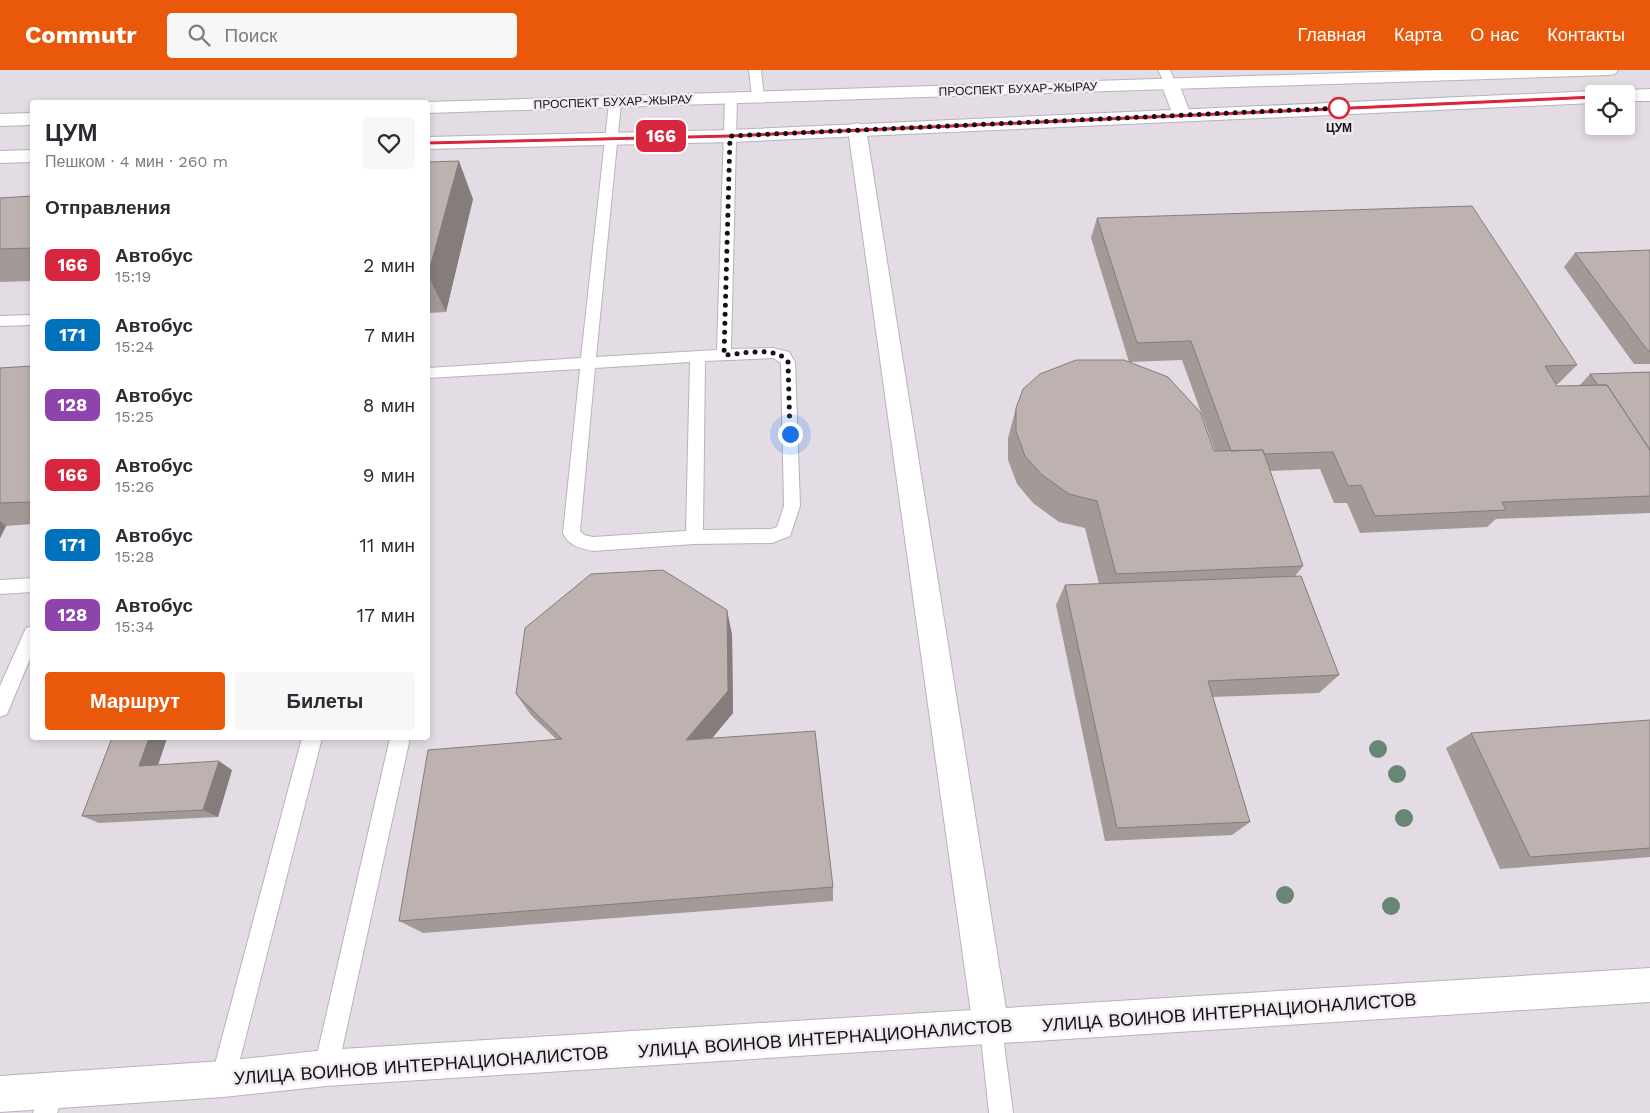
<!DOCTYPE html>
<html lang="ru">
<meta charset="utf-8">
<style>
:root{--surface:#fff;--page:#f7f7f7;--text:#2b2b33;--muted:#7c7c81;--accent:#ea580c}
body{margin:0;font-family:"Work Sans",sans-serif;background:var(--page);color:var(--text);height:100vh;display:flex;flex-direction:column;font-size:19px;white-space:nowrap}
*{box-sizing:border-box;margin:0}
p{font-size:16px;color:var(--muted)}
.icon{flex:none;width:28px;height:28px;fill:none;stroke:currentColor;stroke-width:2;stroke-linecap:round;stroke-linejoin:round}
.map{position:relative;flex:1;overflow:hidden}
.side{position:absolute;left:30px;top:30px;width:400px;height:640px;display:flex;flex-direction:column;background:var(--surface);border-radius:5px;box-shadow:0 2px 8px #0003}
.side>*{flex:none}
.badge{padding:0 10px;border-radius:8px;font-size:18px;line-height:32px}
.buttons{position:absolute;left:1585px;top:15px;display:grid;gap:10px}
.buttons a{display:grid;place-items:center;width:50px;height:50px;border-radius:5px;background:var(--surface);box-shadow:0 2px 8px #0003;font-size:25px}
.you{position:absolute;width:25px;height:25px;margin:-12px;border:4px solid #fff;border-radius:50%;background:#1a73e8;box-shadow:0 0 0 8px #1a73e833}
.map>.badge{position:absolute;translate:-50% -50%;box-shadow:0 0 0 2px #fff}
h2{padding:0 15px;font-size:19px;line-height:45px}
.round{display:grid;place-items:center;flex:none;width:52px;height:52px;border-radius:5px;background:var(--page)}
.summary{display:flex;align-items:center;justify-content:space-between;height:85px;padding:0 15px}
h1{font-size:24px;font-weight:700;line-height:38px}
.action{display:flex;gap:10px;margin-top:auto;padding:10px 15px}
.action a{flex:1;height:58px;border-radius:5px;background:var(--accent);color:#fff;font-size:20px;font-weight:700;line-height:58px;text-align:center}
.action a+a{background:var(--page);color:var(--text)}
ul{padding:0;list-style:none}
li{display:flex;align-items:center;gap:15px;height:70px;padding:0 15px}
li div{flex:1}
li b{display:block;font-size:19px}
li em{font-style:normal}
li .badge{min-width:55px;font-weight:700;text-align:center}
header{display:flex;align-items:center;gap:30px;box-sizing:border-box;height:70px;padding:0 25px;background:var(--accent);color:#fff}
header strong{font-size:24px}
nav{display:flex;gap:28px;margin-inline-start:auto;font-size:18px}
.search{width:350px;height:45px;background:var(--page);display:flex;align-items:center;gap:12px;box-sizing:border-box;padding:0 18px;border-radius:5px;color:var(--muted);font-size:19px}
.map>svg:first-child{display:block}
.lines{fill:none;stroke-linecap:round;stroke-linejoin:round}
.service-casing{stroke:#b9b2ba;stroke-width:2}
.minor-casing{stroke:#b9b2ba;stroke-width:2}
.tertiary-casing{stroke:#b9b2ba;stroke-width:2}
.secondary-casing{stroke:#b9b2ba;stroke-width:2}
.primary-casing{stroke:#b9b2ba;stroke-width:2}
.service{fill:#fff;fill-rule:evenodd}
.minor{fill:#fff;fill-rule:evenodd}
.tertiary{fill:#fff;fill-rule:evenodd}
.secondary{fill:#fff;fill-rule:evenodd}
.primary{fill:#fff;fill-rule:evenodd}
.tree{fill:#688674}
.wall{fill:#a39997}
.shaded-wall{fill:#847d7b}
.building{fill:#bdb2b0;stroke:#847d7b}
.line{fill:#d7263d;stroke:#fff}
.walk{stroke:#151215;stroke-width:5;stroke-dasharray:0 9}
.stop-dot{fill:#fff;stroke:#d7263d;stroke-width:2.5}
.labels{text-anchor:middle;dominant-baseline:central;stroke-width:5;stroke-linejoin:round;paint-order:stroke}
.far-street-label{font-size:12px;fill:#151215;stroke:#f1e9f1}
.far-stop-label{font-size:12px;font-weight:bold;fill:#151215;stroke:#f1e9f1}
.near-street-label{font-size:18px;fill:#151215;stroke:#f1e9f1}
</style>
<header>
<strong>Commutr</strong>
<div class="search"><svg class="icon" aria-label="search" viewBox="0 0 24 24"><circle cx="10" cy="10" r="6"/><path d="M15 15l6 6"/></svg>Поиск</div>
<nav><a>Главная</a><a>Карта</a><a>О нас</a><a>Контакты</a></nav>
</header>
<div class="map">
<svg width="1650" height="1043" viewBox="0 0 1650 1043">
<rect width="100%" height="100%" fill="#e4dce4"/>
<g class="lines">
<defs>
<path id="service" d="M 749,0 L 761,0 L 764,27 L 762,29 L 758,31 L 752,27 Z
M 1158,0 L 1170,0 L 1176,14 L 1174,16 L 1166,16 Z
M 731,24 L 737,28 L 731,279 L 773,278 L 789,282 L 795,292 L 800,436 L 790,466 L 772,473 L 694,474 L 593,481 C 580,478 569,476 563,463 L 580,299 L 428,308 L 428,298 L 581,288 L 609,33 L 615,29 L 621,33 L 596,287 L 717,280 L 725,28 ZM 773,288 L 781,293 L 784,436 L 777,457 L 771,459 L 703,460 L 705,291 ZM 690,292 L 686,461 L 593,467 L 584,465 L 580,461 L 595,298 Z
M 32,245 L 32,255 L 0,256 L 0,246 Z
M 32,508 L 32,522 L 0,524 L 0,510 Z
M 32,556 L 32,584 L 7,644 L 0,647 L 0,616 L 26,558 Z
M 302,668 L 322,668 L 235,1009 L 231,1017 L 223,1021 L 215,1017 L 211,1009 Z
M 390,668 L 410,668 L 338,998 L 334,1006 L 326,1010 L 318,1006 L 314,998 Z
M 991,947 L 999,950 L 1002,958 L 1013,1043 L 989,1043 L 980,958 L 983,950 Z
M 53,1009 L 61,1013 L 65,1021 L 57,1043 L 33,1043 L 45,1013 Z"/>
<path id="minor" d="M 1170,9 L 1176,10 L 1179,14 L 1191,45 L 1189,49 L 1175,49 L 1173,45 L 1161,14 L 1164,10 Z"/>
<path id="tertiary" d="M 857,53 L 864,55 L 866,59 L 1009,958 L 1004,971 L 991,976 L 978,971 L 973,958 L 848,59 L 850,55 Z"/>
<path id="secondary" d="M 1650,898 L 1650,932 L 326,1016 L 223,1027 L 0,1042 L 0,1006 L 223,991 L 326,980 Z"/>
<path id="primary" d="M 1441,0 L 1618,0 L 1615,4 L 1609,5 L 428,43 L 428,32 Z
M 1650,19 L 1650,31 L 1626,31 L 1626,24 L 1618,24 L 1626,20 Z
M 1594,21 L 1601,24 L 1594,24 L 1594,33 L 730,72 L 428,79 L 428,67 L 730,60 Z
M 32,43 L 32,55 L 0,56 L 0,44 Z
M 32,80 L 32,92 L 0,93 L 0,81 Z"/>
</defs>
<!-- service casing -->
<use href="#service" class="service-casing"/>
<!-- minor casing -->
<use href="#minor" class="minor-casing"/>
<!-- tertiary casing -->
<use href="#tertiary" class="tertiary-casing"/>
<!-- secondary casing -->
<use href="#secondary" class="secondary-casing"/>
<!-- primary casing -->
<use href="#primary" class="primary-casing"/>
<!-- service -->
<use href="#service" class="service"/>
<!-- minor -->
<use href="#minor" class="minor"/>
<!-- tertiary -->
<use href="#tertiary" class="tertiary"/>
<!-- secondary -->
<use href="#secondary" class="secondary"/>
<!-- primary -->
<use href="#primary" class="primary"/>
</g>
<!-- trees -->
<g class="tree">
<circle cx="1378" cy="679" r="9"/>
<circle cx="1397" cy="704" r="9"/>
<circle cx="1404" cy="748" r="9"/>
<circle cx="1285" cy="825" r="9"/>
<circle cx="1391" cy="836" r="9"/>
</g>
<!-- wall -->
<path class="wall" d="M 428,92 L 473,129 L 446,242 L 428,243 Z
M 32,126 L 32,211 L 0,212 L 0,128 Z
M 1097,148 L 1577,295 L 1558,314 L 1556,314 L 1557,316 L 1579,316 L 1590,304 L 1650,302 L 1650,443 L 1496,449 L 1487,457 L 1360,463 L 1347,433 L 1334,433 L 1320,399 L 1270,401 L 1303,496 L 1295,506 L 1339,605 L 1319,623 L 1213,627 L 1250,752 L 1232,765 L 1105,771 L 1056,535 L 1065,515 L 1099,514 L 1085,458 L 1059,452 L 1033,433 L 1017,414 L 1008,390 L 1008,368 L 1016,338 L 1215,381 L 1182,290 L 1129,292 L 1091,168 Z
M 1650,180 L 1650,294 L 1634,294 L 1564,197 L 1575,183 Z
M 32,296 L 32,454 L 6,456 L 0,468 L 0,298 Z
M 732,564 L 733,643 L 712,668 L 833,817 L 833,831 L 423,863 L 399,851 L 556,669 L 531,645 L 516,624 Z
M 1650,650 L 1650,787 L 1500,799 L 1446,678 L 1471,663 Z
M 112,668 L 167,668 L 158,695 L 232,700 L 218,747 L 99,753 L 82,746 Z"/>
<!-- shaded-wall -->
<path class="shaded-wall" d="M 459,91 L 473,129 L 446,242 L 428,205 Z
M 0,451 L 6,456 L 0,468 Z
M 727,540 L 732,564 L 733,643 L 694,690 L 686,670 Z
M 149,668 L 167,668 L 155,704 L 139,696 Z
M 219,691 L 232,700 L 218,747 L 203,740 Z"/>
<!-- building -->
<path class="building" d="M 459,91 L 428,205 L 428,92 Z
M 32,126 L 32,178 L 0,179 L 0,128 Z
M 1472,136 L 1577,295 L 1545,296 L 1557,316 L 1607,315 L 1650,380 L 1650,426 L 1502,432 L 1506,440 L 1375,446 L 1361,415 L 1348,416 L 1333,382 L 1264,384 L 1263,380 L 1231,381 L 1191,271 L 1137,273 L 1097,148 Z
M 1650,180 L 1650,281 L 1648,281 L 1575,183 Z
M 1076,290 L 1124,290 L 1168,307 L 1200,342 L 1214,381 L 1263,380 L 1303,496 L 1116,504 L 1097,431 L 1069,424 L 1042,405 L 1025,386 L 1016,361 L 1016,338 L 1023,319 L 1040,304 Z
M 32,296 L 32,432 L 0,433 L 0,298 Z
M 1650,302 L 1650,380 L 1607,315 L 1598,315 L 1590,304 Z
M 663,500 L 727,540 L 728,621 L 686,670 L 815,661 L 833,817 L 399,851 L 428,680 L 562,669 L 516,624 L 525,558 L 591,504 Z
M 1301,506 L 1339,605 L 1208,611 L 1250,752 L 1117,758 L 1065,515 Z
M 1650,650 L 1650,778 L 1530,787 L 1471,663 Z
M 112,668 L 149,668 L 139,696 L 219,691 L 203,740 L 82,746 Z"/>
<!-- line -->
<path class="line" d="M 1594,25 L 1596,29 L 730,68 L 428,75 L 424,73 L 428,71 L 730,64 Z"/>
<g class="lines">
<!-- walk -->
<path class="walk" d="M 790,364 L 788,292 C 777,275 742,284 724,285 L 730,66 L 1339,38"/>
</g>
<!-- markers -->
<circle class="stop-dot" cx="1339" cy="38" r="10"/>
<g class="labels">
<!-- far-street labels -->
<g class="far-street-label">
<text transform="translate(1018 19) rotate(-2)">ПРОСПЕКТ БУХАР-ЖЫРАУ</text>
<text transform="translate(613 32) rotate(-2)">ПРОСПЕКТ БУХАР-ЖЫРАУ</text>
</g>
<!-- far-stop labels -->
<g class="far-stop-label">
<text x="1339" y="58">ЦУМ</text>
</g>
<!-- near-street labels -->
<g class="near-street-label">
<text transform="translate(1229 942) rotate(-4)">УЛИЦА ВОИНОВ ИНТЕРНАЦИОНАЛИСТОВ</text>
<text transform="translate(825 968) rotate(-4)">УЛИЦА ВОИНОВ ИНТЕРНАЦИОНАЛИСТОВ</text>
<text transform="translate(421 995) rotate(-4)">УЛИЦА ВОИНОВ ИНТЕРНАЦИОНАЛИСТОВ</text>
</g>
</g>
</svg>
<div class="buttons">
<a><svg class="icon" aria-label="locate" viewBox="0 0 24 24"><circle cx="12" cy="12" r="6"/><path d="M12 2v4M12 18v4M2 12h4M18 12h4"/></svg></a>
</div>
<div class="you" style="left:790px;top:364px"></div>
<b class="badge" style="left:661px;top:66px;background:#d7263d;color:#fff">166</b>
<section class="side">
<div class="summary"><div><h1>ЦУМ</h1><p>Пешком · 4 мин · 260 m</p></div><a class="round"><svg class="icon" aria-label="heart" viewBox="0 0 24 24"><path d="M12 20l-8-8c-3-5 5-10 8-4 3-6 11-1 8 4z"/></svg></a></div>
<h2>Отправления</h2>
<ul>
<li><span class="badge" style="background:#d7263d;color:#fff">166</span><div><b>Автобус</b><p>15:19</p></div><em>2 мин</em></li>
<li><span class="badge" style="background:#0072bc;color:#fff">171</span><div><b>Автобус</b><p>15:24</p></div><em>7 мин</em></li>
<li><span class="badge" style="background:#8e44ad;color:#fff">128</span><div><b>Автобус</b><p>15:25</p></div><em>8 мин</em></li>
<li><span class="badge" style="background:#d7263d;color:#fff">166</span><div><b>Автобус</b><p>15:26</p></div><em>9 мин</em></li>
<li><span class="badge" style="background:#0072bc;color:#fff">171</span><div><b>Автобус</b><p>15:28</p></div><em>11 мин</em></li>
<li><span class="badge" style="background:#8e44ad;color:#fff">128</span><div><b>Автобус</b><p>15:34</p></div><em>17 мин</em></li>
</ul>
<div class="action"><a>Маршрут</a><a>Билеты</a></div>
</section>
</div>
